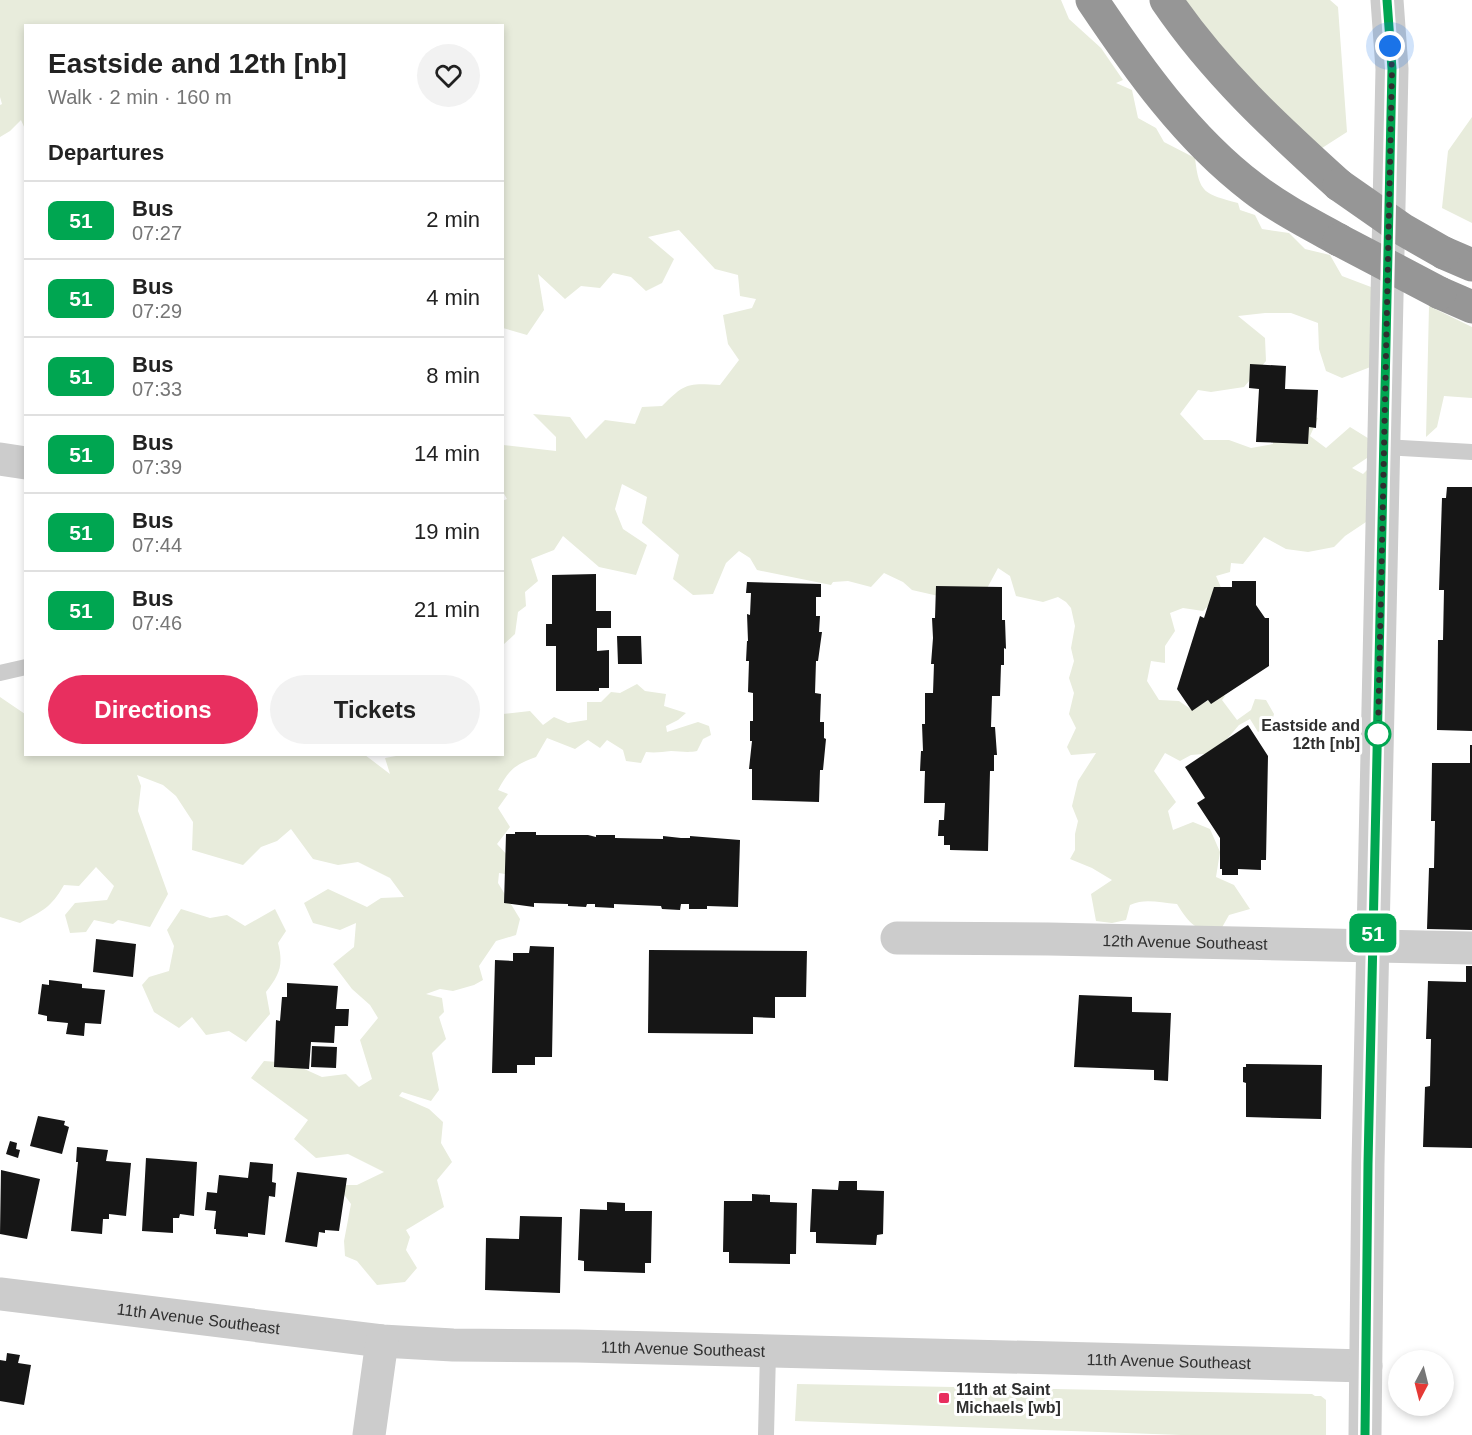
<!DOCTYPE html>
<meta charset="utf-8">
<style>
:root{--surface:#fff;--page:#f2f2f2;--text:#222;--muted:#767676;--line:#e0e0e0;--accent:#e82f5f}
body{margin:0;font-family:Helvetica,sans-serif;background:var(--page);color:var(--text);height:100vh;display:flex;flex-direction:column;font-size:22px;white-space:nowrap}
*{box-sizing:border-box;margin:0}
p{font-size:20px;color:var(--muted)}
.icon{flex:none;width:33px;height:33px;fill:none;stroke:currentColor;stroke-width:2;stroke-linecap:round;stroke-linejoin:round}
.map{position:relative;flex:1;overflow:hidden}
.drawer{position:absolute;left:24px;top:24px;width:480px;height:732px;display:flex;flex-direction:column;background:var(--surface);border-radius:0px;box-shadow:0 3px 9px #0003}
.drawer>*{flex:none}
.badge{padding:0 12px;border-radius:9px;font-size:21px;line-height:39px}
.needle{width:39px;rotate:187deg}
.controls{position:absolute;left:1388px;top:1350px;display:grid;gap:12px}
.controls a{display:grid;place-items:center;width:66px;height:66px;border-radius:50%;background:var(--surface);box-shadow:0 3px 9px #0003;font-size:30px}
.you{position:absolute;width:30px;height:30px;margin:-15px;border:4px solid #fff;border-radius:50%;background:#1a73e8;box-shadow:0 0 0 9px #1a73e833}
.map>.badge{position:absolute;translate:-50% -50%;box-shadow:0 0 0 3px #fff}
h2{padding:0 24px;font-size:22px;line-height:54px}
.round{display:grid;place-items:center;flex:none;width:63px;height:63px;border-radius:32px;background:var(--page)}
.overview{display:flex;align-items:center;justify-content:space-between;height:102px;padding:0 24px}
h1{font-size:28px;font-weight:700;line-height:45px}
.action{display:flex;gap:12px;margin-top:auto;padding:12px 24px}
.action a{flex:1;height:69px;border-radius:36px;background:var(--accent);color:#fff;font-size:24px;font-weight:700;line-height:69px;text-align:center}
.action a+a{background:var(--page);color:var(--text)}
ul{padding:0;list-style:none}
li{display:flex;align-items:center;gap:18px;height:78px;padding:0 24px;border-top:2px solid var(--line)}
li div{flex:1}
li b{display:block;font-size:22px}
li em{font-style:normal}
li .badge{min-width:66px;font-weight:700;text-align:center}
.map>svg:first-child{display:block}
.green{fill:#e8ecdc}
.building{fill:#161616}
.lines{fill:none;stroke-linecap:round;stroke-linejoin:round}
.service{stroke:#ccc;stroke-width:16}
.minor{stroke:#ccc;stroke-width:33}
.tertiary{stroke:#ccc;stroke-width:33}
.motorway{stroke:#969696;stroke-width:33}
.motorway-bridge{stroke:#969696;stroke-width:33}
.line-casing{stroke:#fff;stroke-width:14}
.line{stroke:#00a651;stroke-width:9}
.walk{stroke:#2f2f2f;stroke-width:6;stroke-dasharray:0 10.8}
.stop-dot{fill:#fff;stroke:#00a651;stroke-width:3}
.poi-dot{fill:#e82f5f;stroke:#fff;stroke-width:2}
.labels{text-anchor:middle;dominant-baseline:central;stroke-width:6;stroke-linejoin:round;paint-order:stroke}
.stop-label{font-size:16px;font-weight:bold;fill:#2f2f2f;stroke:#fff;text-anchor:end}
.street-label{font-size:16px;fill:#2f2f2f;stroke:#fff}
.poi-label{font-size:16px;font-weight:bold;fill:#2f2f2f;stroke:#fff;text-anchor:start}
</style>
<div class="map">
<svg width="1472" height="1435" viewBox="0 0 1472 1435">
<rect width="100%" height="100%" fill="#fff"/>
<!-- green -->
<path class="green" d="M 0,0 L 1061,0 L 1069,19 L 1101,48 L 1123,80 L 1116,83 L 1132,90 L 1138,118 L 1156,128 L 1164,142 L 1195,158 C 1199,194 1205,194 1238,203 L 1240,210 L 1255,215 L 1262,229 L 1289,233 L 1305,249 L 1330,255 L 1342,276 L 1371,287 L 1373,366 L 1342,378 L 1326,371 L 1319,349 L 1318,323 L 1291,313 L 1265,313 L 1238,316 L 1265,338 L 1266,361 L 1244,387 L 1211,392 L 1198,390 L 1180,414 L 1204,440 L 1229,440 L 1251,448 L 1273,444 L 1274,420 L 1291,409 L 1318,418 L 1310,436 L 1326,448 L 1350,427 L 1371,440 L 1370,456 L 1352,468 L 1363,474 L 1376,461 L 1372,518 L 1345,536 L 1334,547 L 1308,552 L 1286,549 L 1264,537 L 1243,564 L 1231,563 L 1230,572 L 1216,576 L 1223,592 L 1203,611 L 1183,608 L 1170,613 L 1175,631 L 1165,646 L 1165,663 L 1151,661 L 1147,681 L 1159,700 L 1179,701 L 1192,710 L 1209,700 L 1211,684 L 1225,696 L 1222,700 L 1237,720 L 1251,710 L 1255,699 L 1266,700 L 1274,714 L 1271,725 L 1258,732 L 1250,719 L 1239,725 L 1215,753 L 1191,755 L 1180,761 L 1165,753 L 1154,771 L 1176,802 L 1168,811 L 1173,830 L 1193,822 L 1210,829 L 1220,852 L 1216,877 L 1234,885 L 1250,909 L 1229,915 L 1220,931 C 1196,931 1190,925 1177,904 C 1159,903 1146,898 1130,905 L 1126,920 L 1112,923 L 1096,921 L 1091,894 L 1112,880 L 1092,868 L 1070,859 L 1075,850 L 1075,834 L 1078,821 L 1072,806 L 1078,781 L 1096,753 L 1071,755 L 1067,747 L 1076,728 L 1069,714 L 1074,693 L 1069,678 L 1074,661 L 1071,648 L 1075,626 L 1071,608 L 1066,602 L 1058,597 L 1043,602 L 1016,596 L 1010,576 L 998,568 L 978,605 L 912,590 L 903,582 L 884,573 L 871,587 L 848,581 L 833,582 L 831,585 L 757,570 L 750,558 L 739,551 L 726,563 L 713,594 L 693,595 L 673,579 L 679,555 L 642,523 L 647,497 L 622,484 L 615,509 L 623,529 L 647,545 L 636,575 L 599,567 L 563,536 L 554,550 L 531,559 L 538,581 L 525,592 L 526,606 L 518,612 L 515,634 L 503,645 L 502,501 L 507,499 L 503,492 L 503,445 L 556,451 L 556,437 L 533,414 L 570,417 L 586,439 L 605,420 L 635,424 L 642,407 L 662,406 C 685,383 687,383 720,385 L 739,360 L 728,344 L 723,315 L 752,308 L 756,299 L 740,296 L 738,275 L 715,269 L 679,230 L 648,237 L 674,259 L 662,283 L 646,291 L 631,277 L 613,273 L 600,288 L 581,286 L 565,299 L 538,274 L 544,310 L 527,335 L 503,328 L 502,26 L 26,26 L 25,129 L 21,120 L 10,131 L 0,137 L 0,105 L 2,104 L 0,97 Z
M 1166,0 L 1330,0 L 1338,7 L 1347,132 L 1308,157 Z
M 1472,117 L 1472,223 L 1442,208 L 1448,151 Z
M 1429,306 L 1472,327 L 1472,398 L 1444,396 L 1437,427 L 1426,437 Z
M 637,684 L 645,691 L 666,694 L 664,706 L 686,713 L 678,720 L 666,726 L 667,732 L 698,722 L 709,726 L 711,735 L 703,739 L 697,751 C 687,753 680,751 671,751 C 662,752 655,753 646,752 L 641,763 L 626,761 L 623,750 L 607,740 L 600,748 L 588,740 L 575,749 L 547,738 L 536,757 C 514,765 509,770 498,790 L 508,794 L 498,808 L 510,827 L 497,844 L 511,859 L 515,876 L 499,873 L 498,883 L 520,919 L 516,935 L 496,941 L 479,966 L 483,980 L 474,985 L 453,991 L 440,989 L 426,994 L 442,998 L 444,1012 L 439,1017 L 446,1039 L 432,1053 L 439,1090 L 431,1101 L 402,1092 L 399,1096 L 429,1109 L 443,1122 L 441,1143 L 452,1162 L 437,1180 L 444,1207 L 406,1230 L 410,1237 L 406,1250 L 417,1268 L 405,1282 L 377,1285 L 357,1261 L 345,1256 L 344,1241 L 351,1204 L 337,1185 L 357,1185 L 384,1172 L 348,1154 L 316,1158 L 294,1139 L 308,1120 L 251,1078 L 264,1061 L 291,1063 L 322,1077 L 346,1074 L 359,1087 L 372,1079 L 360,1040 L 378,1018 L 370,1005 L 352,989 L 333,964 L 354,947 L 356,923 L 340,930 L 313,923 L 304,903 L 328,889 L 367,907 L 381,898 L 404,897 L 390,878 L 358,862 L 338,865 L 313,859 L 291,829 L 277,841 L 261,847 L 243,865 L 192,850 L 193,822 L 176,796 L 163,785 L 137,775 L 141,786 L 138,811 L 168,894 L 150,927 L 118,920 L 113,924 L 94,920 L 86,932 L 70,933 L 65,915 L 75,903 L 107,900 L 114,886 L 96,867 L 79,886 L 64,885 C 51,908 42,911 20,923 L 0,917 L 0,697 L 25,714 L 26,754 L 365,755 L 390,774 L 385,758 L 407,754 L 502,754 L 503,714 L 530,711 L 543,725 L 554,717 L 568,723 L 587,720 L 587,702 L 601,702 L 611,692 L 620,693 Z
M 181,909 L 210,918 L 227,915 L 245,926 L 275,909 L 286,931 L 278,943 C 284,966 279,975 266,992 L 270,1014 L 246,1042 L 229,1031 L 206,1035 L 192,1017 L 179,1028 L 154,1012 L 142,985 L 149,977 L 169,971 L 174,946 L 167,930 Z
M 797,1384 L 1312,1394 L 1315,1396 L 1321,1396 L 1326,1400 L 1326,1435 L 1181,1435 L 795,1421 Z"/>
<!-- building -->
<path class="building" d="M 1250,364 L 1286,366 L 1285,389 L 1318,390 L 1316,428 L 1309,427 L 1308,444 L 1256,442 L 1259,389 L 1249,388 Z
M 1447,487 L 1472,487 L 1472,731 L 1437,730 L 1438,640 L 1443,640 L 1444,590 L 1439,590 L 1442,498 L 1446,498 Z
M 596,574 L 596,611 L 611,611 L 611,628 L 597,628 L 597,651 L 609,650 L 609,688 L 599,688 L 599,691 L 556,691 L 556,646 L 546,646 L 546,624 L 552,624 L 552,575 Z
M 1232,581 L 1256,581 L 1256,605 L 1265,618 L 1269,618 L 1269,666 L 1211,704 L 1208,700 L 1192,711 L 1177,689 L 1200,616 L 1204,618 L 1214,587 L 1232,587 Z
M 747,582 L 821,584 L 821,597 L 816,597 L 816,616 L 820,616 L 819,632 L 822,632 L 818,661 L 816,661 L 815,693 L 821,694 L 820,722 L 824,722 L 824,738 L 826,739 L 823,770 L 820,770 L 819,802 L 752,800 L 752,769 L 749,769 L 752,741 L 750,741 L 750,721 L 753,721 L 753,693 L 748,692 L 749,661 L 746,661 L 747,641 L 748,641 L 747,614 L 750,615 L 751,593 L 746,593 Z
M 936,586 L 1002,587 L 1002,620 L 1005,620 L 1006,649 L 1004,648 L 1004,665 L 1001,665 L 1000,696 L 992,696 L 991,727 L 995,727 L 997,755 L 994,755 L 994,771 L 990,771 L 988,851 L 950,850 L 950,845 L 944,845 L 944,836 L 938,836 L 939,820 L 944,820 L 945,803 L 924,803 L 925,771 L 920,771 L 921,751 L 923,751 L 922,724 L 925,724 L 925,693 L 933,693 L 934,664 L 931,664 L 933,638 L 932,618 L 935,618 Z
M 617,636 L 641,636 L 642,664 L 618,664 Z
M 1248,725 L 1268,756 L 1266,860 L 1261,860 L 1261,870 L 1238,869 L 1238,875 L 1222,875 L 1222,869 L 1220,869 L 1220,838 L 1197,803 L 1205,798 L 1185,767 Z
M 1470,745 L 1472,745 L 1472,930 L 1427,929 L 1429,868 L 1434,868 L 1435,821 L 1431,821 L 1432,763 L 1470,763 Z
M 515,832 L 536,832 L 536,835 L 588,835 L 596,837 L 596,835 L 615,835 L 615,838 L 663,839 L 663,836 L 681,838 L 690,838 L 690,836 L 740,840 L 738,907 L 707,906 L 707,909 L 689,909 L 689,904 L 681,904 L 680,910 L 662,909 L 661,906 L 614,904 L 614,908 L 595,907 L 595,904 L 587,904 L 586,907 L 568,906 L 568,904 L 534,903 L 534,907 L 504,903 L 506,834 L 515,834 Z
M 96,939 L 136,944 L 133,977 L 93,972 Z
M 530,946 L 554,947 L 552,1057 L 535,1057 L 535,1065 L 517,1065 L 517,1073 L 492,1073 L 495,960 L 513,961 L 513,953 L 529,953 Z
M 649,950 L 807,951 L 806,997 L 775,997 L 775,1018 L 753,1017 L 753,1034 L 648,1033 Z
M 1466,966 L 1472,966 L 1472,1148 L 1423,1147 L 1425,1087 L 1430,1086 L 1431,1039 L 1426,1039 L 1428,981 L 1466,982 Z
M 49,980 L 82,984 L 82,988 L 105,990 L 101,1024 L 85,1023 L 84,1036 L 66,1034 L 68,1023 L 47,1021 L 47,1016 L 38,1014 L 42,984 L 49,985 Z
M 287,983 L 338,986 L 336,1009 L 349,1009 L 348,1026 L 335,1026 L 334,1043 L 311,1042 L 309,1069 L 274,1067 L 276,1020 L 280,1021 L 282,997 L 287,997 Z
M 1079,995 L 1132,997 L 1132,1012 L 1171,1013 L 1168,1081 L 1154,1080 L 1154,1070 L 1074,1067 Z
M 312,1046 L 337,1047 L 336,1068 L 311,1067 Z
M 1246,1064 L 1322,1065 L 1321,1119 L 1246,1117 L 1246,1083 L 1243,1082 L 1243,1067 L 1246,1067 Z
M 38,1116 L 65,1121 L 64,1125 L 69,1127 L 62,1154 L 30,1146 Z
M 10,1141 L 17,1143 L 16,1149 L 20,1150 L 18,1158 L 6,1154 Z
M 77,1147 L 108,1150 L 106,1161 L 131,1163 L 126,1216 L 109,1214 L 109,1219 L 103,1219 L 102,1234 L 71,1231 L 78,1162 L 76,1162 Z
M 146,1158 L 197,1162 L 194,1216 L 180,1214 L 179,1218 L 173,1218 L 173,1233 L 142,1231 Z
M 250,1162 L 273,1164 L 272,1182 L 276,1183 L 275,1197 L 269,1196 L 265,1235 L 248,1233 L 248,1237 L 216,1234 L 216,1229 L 214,1229 L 216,1211 L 205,1210 L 207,1192 L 217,1193 L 219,1175 L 248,1178 Z
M 1,1170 L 40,1179 L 27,1239 L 0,1234 Z
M 297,1172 L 347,1178 L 339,1231 L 325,1230 L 325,1233 L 319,1232 L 317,1247 L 285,1242 Z
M 839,1181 L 857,1181 L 857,1190 L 884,1191 L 883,1234 L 877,1235 L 876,1245 L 816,1243 L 816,1232 L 810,1232 L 812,1189 L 838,1190 Z
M 752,1194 L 770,1195 L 770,1202 L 797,1203 L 796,1254 L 790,1254 L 790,1264 L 729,1263 L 729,1252 L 723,1252 L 724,1201 L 752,1201 Z
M 607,1202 L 625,1203 L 625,1211 L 652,1211 L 651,1263 L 645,1263 L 645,1273 L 584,1271 L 584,1261 L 578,1260 L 580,1209 L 607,1210 Z
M 520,1216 L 562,1217 L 560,1293 L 485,1290 L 486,1238 L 519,1239 Z
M 7,1353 L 20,1355 L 18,1363 L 31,1365 L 24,1405 L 0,1401 L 0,1360 L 6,1361 Z"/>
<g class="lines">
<!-- service -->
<path class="service" d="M 1384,447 L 1472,452
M 0,673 L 26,667
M 766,1435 L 768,1352"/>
<!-- minor -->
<g class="minor">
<path d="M 0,459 L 26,463"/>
<path id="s1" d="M 897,938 L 1049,939 L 1472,948"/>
<path id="s2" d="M 0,1294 L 382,1341 L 453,1345 L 578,1346 L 1366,1366"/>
<path d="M 369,1435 L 382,1341"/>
</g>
<!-- tertiary -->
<path class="tertiary" d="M 1365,1435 L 1368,1164 L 1392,69 L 1387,0"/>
<!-- motorway -->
<path class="motorway" d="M 1092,0 C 1137,67 1187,138 1253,188 C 1279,208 1310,224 1339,240
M 1166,0 C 1215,72 1275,127 1339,185
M 1444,253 L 1472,265
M 1440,293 L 1472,307"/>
<!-- motorway-bridge -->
<path class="motorway-bridge" d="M 1339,185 L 1402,229 L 1444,253
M 1339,240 L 1440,293"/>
</g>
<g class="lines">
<defs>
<path id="line" d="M 1365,1435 L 1368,1164 L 1392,69 L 1387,0"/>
</defs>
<!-- line casing -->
<use href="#line" class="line-casing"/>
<!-- line -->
<use href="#line" class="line"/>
<!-- walk -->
<path class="walk" d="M 1378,734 L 1392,69 L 1390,46"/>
</g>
<!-- markers -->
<circle class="stop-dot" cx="1378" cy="734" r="12"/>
<rect class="poi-dot" x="938" y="1392" width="12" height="12" rx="3"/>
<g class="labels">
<!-- stop labels -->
<g class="stop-label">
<text x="1360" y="725">Eastside and<tspan x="1360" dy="18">12th [nb]</tspan></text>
</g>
<!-- street labels -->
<g class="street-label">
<text stroke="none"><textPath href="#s1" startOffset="288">12th Avenue Southeast</textPath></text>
<text stroke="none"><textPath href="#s2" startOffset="200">11th Avenue Southeast</textPath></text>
<text stroke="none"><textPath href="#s2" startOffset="686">11th Avenue Southeast</textPath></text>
<text stroke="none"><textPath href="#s2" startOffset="1172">11th Avenue Southeast</textPath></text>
</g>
<!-- poi labels -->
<g class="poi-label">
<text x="956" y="1389">11th at Saint<tspan x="956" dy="18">Michaels [wb]</tspan></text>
</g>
</g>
</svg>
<div class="controls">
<a><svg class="needle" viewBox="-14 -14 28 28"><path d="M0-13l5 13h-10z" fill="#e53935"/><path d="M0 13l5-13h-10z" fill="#767676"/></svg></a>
</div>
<div class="you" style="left:1390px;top:46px"></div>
<b class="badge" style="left:1373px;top:933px;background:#00a651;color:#fff">51</b>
<section class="drawer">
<div class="overview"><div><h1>Eastside and 12th [nb]</h1><p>Walk · 2 min · 160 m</p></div><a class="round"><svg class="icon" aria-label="heart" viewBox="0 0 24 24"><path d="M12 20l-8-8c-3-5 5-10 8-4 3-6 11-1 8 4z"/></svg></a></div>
<h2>Departures</h2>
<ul>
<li><span class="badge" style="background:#00a651;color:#fff">51</span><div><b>Bus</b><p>07:27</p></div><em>2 min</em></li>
<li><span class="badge" style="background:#00a651;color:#fff">51</span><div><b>Bus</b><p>07:29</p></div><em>4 min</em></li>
<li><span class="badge" style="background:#00a651;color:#fff">51</span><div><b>Bus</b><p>07:33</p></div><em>8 min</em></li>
<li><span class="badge" style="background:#00a651;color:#fff">51</span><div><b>Bus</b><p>07:39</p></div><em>14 min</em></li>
<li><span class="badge" style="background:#00a651;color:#fff">51</span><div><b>Bus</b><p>07:44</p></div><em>19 min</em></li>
<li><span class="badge" style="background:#00a651;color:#fff">51</span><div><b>Bus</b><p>07:46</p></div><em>21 min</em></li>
</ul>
<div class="action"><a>Directions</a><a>Tickets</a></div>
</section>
</div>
